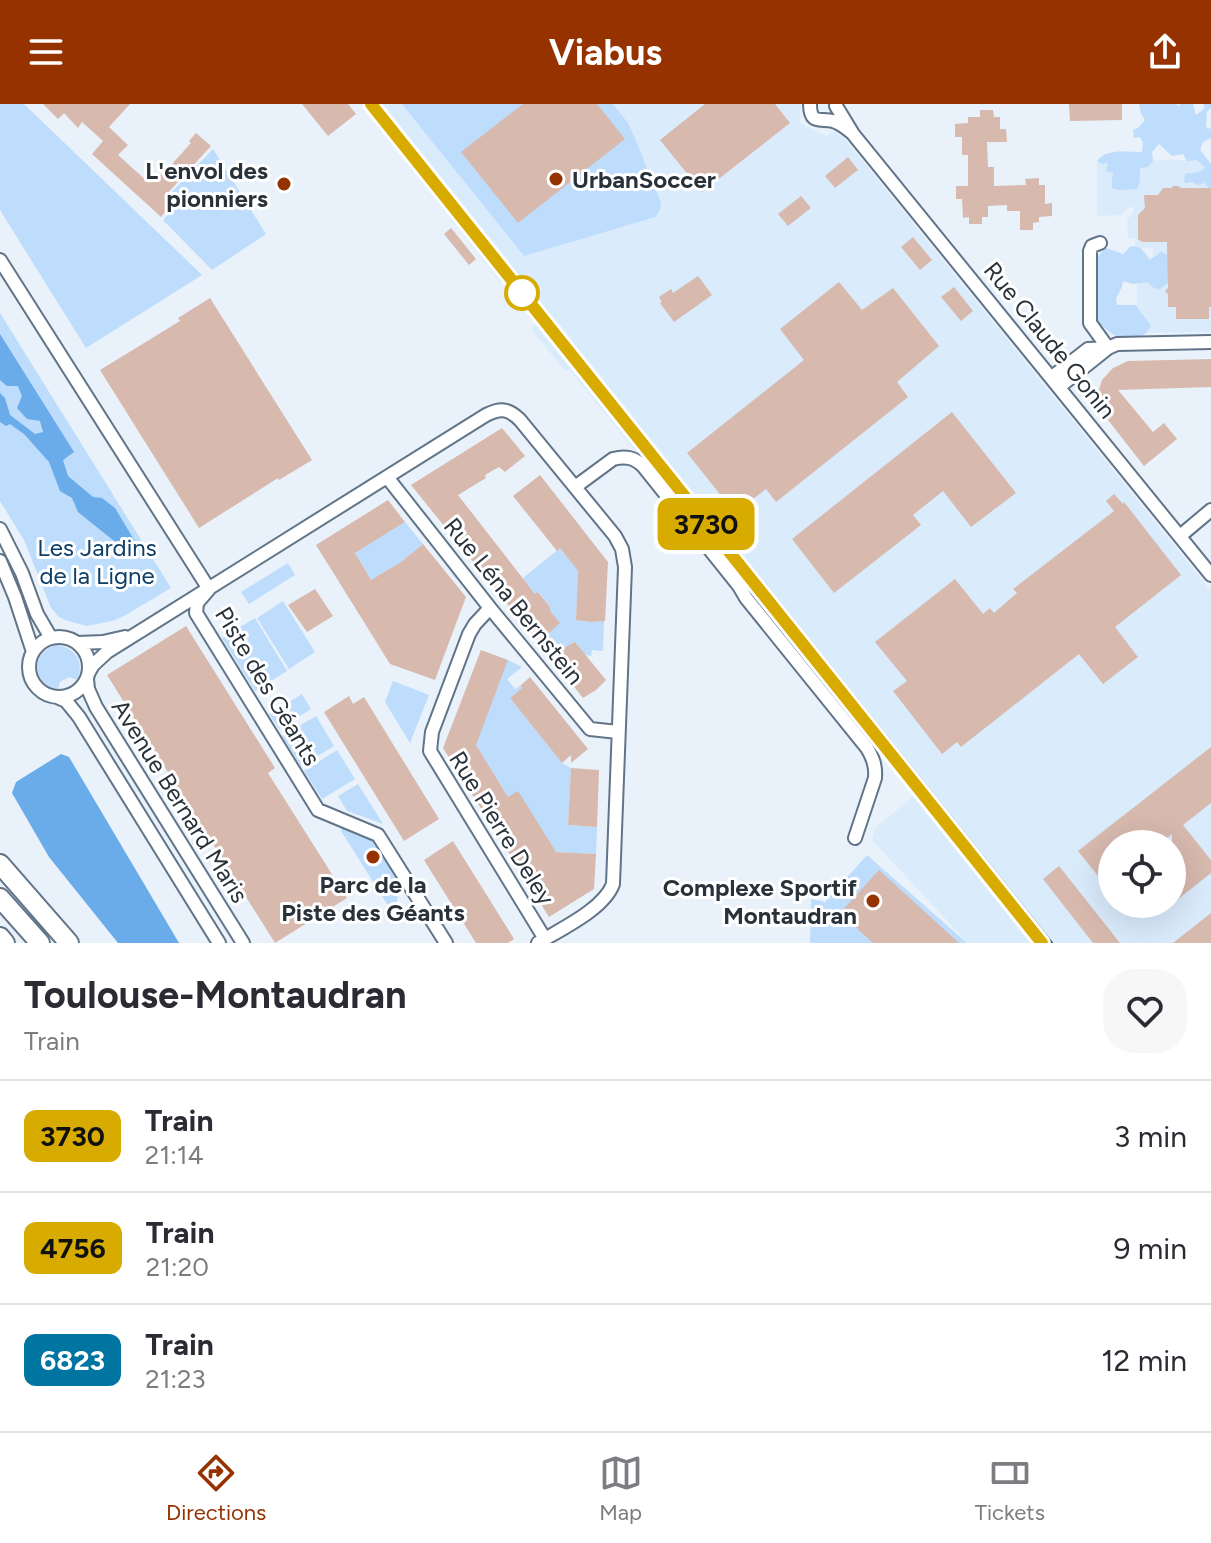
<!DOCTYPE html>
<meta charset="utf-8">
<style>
:root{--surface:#fff;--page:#f7f7f7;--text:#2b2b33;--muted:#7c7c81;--line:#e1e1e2;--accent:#963200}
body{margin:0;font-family:Figtree,sans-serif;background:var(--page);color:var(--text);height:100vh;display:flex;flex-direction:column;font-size:30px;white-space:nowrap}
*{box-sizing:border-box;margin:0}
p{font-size:26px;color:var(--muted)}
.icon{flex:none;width:44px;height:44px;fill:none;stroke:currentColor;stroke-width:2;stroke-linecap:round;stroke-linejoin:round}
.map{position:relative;height:839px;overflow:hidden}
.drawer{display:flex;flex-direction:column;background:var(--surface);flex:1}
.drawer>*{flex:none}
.badge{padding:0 16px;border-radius:12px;font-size:28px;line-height:52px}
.fabs{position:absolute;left:1098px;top:726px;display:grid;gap:16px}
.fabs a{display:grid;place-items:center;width:88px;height:88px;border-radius:50%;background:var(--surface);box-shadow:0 8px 32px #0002;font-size:40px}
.map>.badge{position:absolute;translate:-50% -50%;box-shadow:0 0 0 4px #fff}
.round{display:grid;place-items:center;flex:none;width:84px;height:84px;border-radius:32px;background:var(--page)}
.headline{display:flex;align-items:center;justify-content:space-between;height:136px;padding:0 24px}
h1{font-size:38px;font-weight:700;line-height:60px}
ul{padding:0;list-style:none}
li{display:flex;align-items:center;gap:24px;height:112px;padding:0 24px;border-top:2px solid var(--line)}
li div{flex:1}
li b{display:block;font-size:30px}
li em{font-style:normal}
li .badge{min-width:88px;font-weight:700;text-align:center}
header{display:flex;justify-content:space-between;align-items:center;height:104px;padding:0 24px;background:var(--accent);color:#fff;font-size:36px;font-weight:700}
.tab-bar{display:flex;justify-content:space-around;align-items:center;height:112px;border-top:2px solid var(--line);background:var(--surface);font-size:22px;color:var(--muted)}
.tab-bar a{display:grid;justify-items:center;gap:4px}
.tab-bar .current{color:var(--accent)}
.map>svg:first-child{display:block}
.built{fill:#daebfc;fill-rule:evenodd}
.green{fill:#bedcfb}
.water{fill:#6aabe9}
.building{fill:#d7b9ae}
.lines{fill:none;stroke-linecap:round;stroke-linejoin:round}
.minor-casing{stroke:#617488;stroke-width:16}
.highway-casing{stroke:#617488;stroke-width:22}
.minor{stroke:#fff;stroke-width:12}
.highway{stroke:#fff;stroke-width:18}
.rail{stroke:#4b535b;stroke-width:4}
.line-casing{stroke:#fff;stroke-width:18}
.line{stroke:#d8ab00;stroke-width:12}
.poi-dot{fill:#963200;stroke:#fff;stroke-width:3}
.stop-dot{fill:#fff;stroke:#d8ab00;stroke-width:4}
.labels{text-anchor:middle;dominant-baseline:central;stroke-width:6;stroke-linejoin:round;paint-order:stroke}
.poi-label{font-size:24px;font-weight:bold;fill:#293139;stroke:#fff;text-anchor:end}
.street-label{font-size:24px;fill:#293139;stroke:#fff}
.park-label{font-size:24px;fill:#0e3e66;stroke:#fff}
</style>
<header><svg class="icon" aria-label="menu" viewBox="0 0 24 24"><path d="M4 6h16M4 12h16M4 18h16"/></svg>Viabus<svg class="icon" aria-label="share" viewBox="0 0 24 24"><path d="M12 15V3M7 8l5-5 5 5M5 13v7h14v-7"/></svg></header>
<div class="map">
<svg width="1211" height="839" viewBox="0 0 1211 839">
<rect width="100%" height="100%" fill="#e9f2fb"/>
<!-- built -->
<path class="built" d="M 360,0 L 801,0 L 799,19 L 826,32 L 835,28 L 844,34 L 1211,487 L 1211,839 L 968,839 L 872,736 L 875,724 L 914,692 L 569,265 L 565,267 L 531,225 L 538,219 L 524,201 L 518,204 L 511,193 L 517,187 L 506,175 L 501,179 ZM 1112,740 L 1172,740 L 1172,800 L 1112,800 Z
M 1197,56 L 1211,70 L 1211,228 L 1137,229 L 1137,153 L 1153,153 L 1153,144 L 1135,144 L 1135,134 L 1128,134 L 1127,116 L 1135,106 L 1130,102 L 1122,111 L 1097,112 L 1097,57 Z"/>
<!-- green -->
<path class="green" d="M 0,0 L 24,0 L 202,171 L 86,244 L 0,106 Z
M 402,0 L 613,0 L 628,19 L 634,32 L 661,99 L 660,106 L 655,113 L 524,152 Z
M 1139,0 L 1176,0 L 1179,3 L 1180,0 L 1193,0 L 1196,11 L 1204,5 L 1204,0 L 1211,0 L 1211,4 L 1207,8 L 1206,23 L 1211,25 L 1211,34 L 1203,38 L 1200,46 L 1211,60 L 1211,84 L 1209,84 L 1205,79 L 1197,81 L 1193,78 L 1186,79 L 1184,78 L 1185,70 L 1199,68 L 1205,64 L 1197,56 L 1187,57 L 1183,50 L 1172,52 L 1159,40 L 1152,48 L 1153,57 L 1148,63 L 1140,64 L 1140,77 L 1137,85 L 1120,86 L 1112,84 L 1112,74 L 1114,69 L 1106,67 L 1108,59 L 1102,60 L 1097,57 C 1106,44 1127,48 1142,48 L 1143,39 L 1140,33 L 1134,34 L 1133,26 L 1139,23 L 1145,16 L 1141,10 Z
M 213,45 L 266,130 L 212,166 L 163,116 L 175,102 L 166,94 Z
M 1131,142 L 1141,144 L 1150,156 L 1161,148 L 1168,151 L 1172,176 L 1160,185 L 1154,184 L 1147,178 L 1133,180 L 1123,177 L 1122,183 L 1116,194 L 1117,201 L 1136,201 L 1141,209 L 1151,221 C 1147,233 1131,239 1119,234 C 1111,230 1104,223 1098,218 L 1097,153 L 1106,144 L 1123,150 Z
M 0,209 L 171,484 L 124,512 L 112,517 L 87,522 L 65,516 L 59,513 L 51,504 L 24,436 L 0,397 Z
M 405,418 L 423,440 L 401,458 L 371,476 L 355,449 Z
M 560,444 L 578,467 L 576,516 L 591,518 L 604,517 L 603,547 L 592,546 L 591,552 L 562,545 L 553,556 L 537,537 L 549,529 L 559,519 L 550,507 L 550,503 L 539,488 L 535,490 L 523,474 Z
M 288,459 L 295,471 L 249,500 L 241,488 Z
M 283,497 L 315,548 L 289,565 L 257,514 Z
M 255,514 L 287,567 L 255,587 L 222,534 Z
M 57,541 C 76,544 85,558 77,576 L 69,573 L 60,578 L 58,585 C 31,580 30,548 57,541 Z
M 508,556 L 522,563 L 507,575 L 515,585 L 520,582 L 522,584 L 510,594 L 562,659 L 571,664 L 568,721 L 597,723 L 596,750 L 556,748 L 508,693 L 478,645 L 476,640 Z
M 393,577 L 429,591 L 410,639 L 385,598 Z
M 302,590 L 311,605 L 279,625 L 269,610 Z
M 316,612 L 334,642 L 301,662 L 282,632 Z
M 337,646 L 355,675 L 322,695 L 304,667 Z
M 358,680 L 383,720 L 347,707 L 338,692 Z
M 343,721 L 376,734 L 399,770 L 397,798 L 389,803 L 341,727 Z
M 867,751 L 967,839 L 810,839 L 811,795 L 825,798 Z"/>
<!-- water -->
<path class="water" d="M 0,230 L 74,348 L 63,356 L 68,372 L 93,393 L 102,394 L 115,404 L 142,449 L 134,453 L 78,408 L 72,394 L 60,387 L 49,358 L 24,330 L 10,320 L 6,322 L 0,318 L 0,289 L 5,294 L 10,311 L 35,330 L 43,328 L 40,317 L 27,315 L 17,304 L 22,292 L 18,282 L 7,282 L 0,276 Z
M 61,650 L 69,653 L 179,839 L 118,839 L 49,753 L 12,689 L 16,678 Z"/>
<!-- building -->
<path class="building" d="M 43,0 L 130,0 L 109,23 L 128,41 L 118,51 L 149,79 L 159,69 L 162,71 L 191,39 L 189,37 L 196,29 L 211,42 L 164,93 L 172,100 L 161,113 L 92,50 L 103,37 L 82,18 L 78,24 L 64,9 L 58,15 Z
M 302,0 L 348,0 L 356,10 L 328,32 Z
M 523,0 L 597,0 L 625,35 L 518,119 L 461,48 Z
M 705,0 L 775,0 L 790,19 L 702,88 L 660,36 Z
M 1069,0 L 1122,0 L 1122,16 L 1070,17 Z
M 980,6 L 993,6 L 994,13 L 1000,13 L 1000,25 L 1006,25 L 1007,38 L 987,38 L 988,63 L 994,63 L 994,82 L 1026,81 L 1025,75 L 1039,74 L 1039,81 L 1045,81 L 1045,100 L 1052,99 L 1052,112 L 1039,113 L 1039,118 L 1033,119 L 1033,126 L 1020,126 L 1020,107 L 1007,107 L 1007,101 L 988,102 L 988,113 L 982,113 L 982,120 L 969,120 L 969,113 L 963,114 L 962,95 L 956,95 L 956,82 L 968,82 L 968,51 L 962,51 L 962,33 L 955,33 L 955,20 L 968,19 L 968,13 L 980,13 Z
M 848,53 L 858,66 L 835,84 L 825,72 Z
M 1173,82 L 1178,82 L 1181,84 L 1211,84 L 1211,203 L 1209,203 L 1209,215 L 1176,215 L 1176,203 L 1168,203 L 1168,190 L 1165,187 L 1168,184 L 1167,138 L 1142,138 L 1138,135 L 1138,111 L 1145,104 L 1144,91 L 1158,91 L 1163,84 L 1172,84 Z
M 801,92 L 811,104 L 788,122 L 778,110 Z
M 451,124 L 476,155 L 469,161 L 444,130 Z
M 913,133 L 932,156 L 920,166 L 901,143 Z
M 698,172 L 712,191 L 674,218 L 660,199 L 662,198 L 659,193 L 671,185 L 673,189 Z
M 839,178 L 862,206 L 893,184 L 939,242 L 897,278 L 908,293 L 776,398 L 766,385 L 735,409 L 687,349 L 804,256 L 780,225 Z
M 954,183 L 973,207 L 961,217 L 941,193 Z
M 210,194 L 312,356 L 279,376 L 278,374 L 199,424 L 100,266 L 180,217 L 178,214 Z
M 1211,255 L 1211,283 L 1118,286 L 1153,328 L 1164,319 L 1177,335 L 1144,362 L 1101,307 L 1098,289 L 1102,276 L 1113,264 L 1128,257 Z
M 952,308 L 1016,389 L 971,423 L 943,387 L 913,411 L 921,421 L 834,489 L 792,435 Z
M 502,324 L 525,352 L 505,368 L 499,363 L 485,371 L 486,374 L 458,391 L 535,490 L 538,488 L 550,503 L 550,507 L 560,519 L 549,529 L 537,537 L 411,381 Z
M 540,371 L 608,458 L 605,517 L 591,518 L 576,516 L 578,467 L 560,444 L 557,447 L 513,392 Z
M 1114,390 L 1123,400 L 1124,398 L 1181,471 L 1115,523 L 1138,553 L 1103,580 L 1079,550 L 961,643 L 957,638 L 942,650 L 893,587 L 907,577 L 875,538 L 955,475 L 983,510 L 990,504 L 994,509 L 1017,489 L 1013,485 L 1114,407 L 1106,397 Z
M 388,396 L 405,418 L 355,449 L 371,476 L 401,458 L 423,440 L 466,493 L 435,576 L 390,560 L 316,441 Z
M 315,485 L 333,512 L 307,528 L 288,501 Z
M 186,522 L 275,664 L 268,669 L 347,794 L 275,839 L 107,571 Z
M 575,538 L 606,576 L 596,586 L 583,594 L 553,556 L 562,545 Z
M 481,546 L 508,556 L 476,641 L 508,693 L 518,687 L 556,748 L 596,750 L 594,785 L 549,813 L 443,644 Z
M 530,573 L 588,645 L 571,659 L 571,651 L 562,659 L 510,594 L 522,584 L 520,582 Z
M 349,592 L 353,600 L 364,593 L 439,715 L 404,737 L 324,608 Z
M 1211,643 L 1211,699 L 1183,721 L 1211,756 L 1211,769 L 1172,800 L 1172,730 L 1159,740 L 1112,740 L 1112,777 L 1106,782 L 1078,747 Z
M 571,664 L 599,666 L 597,723 L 568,721 Z
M 453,737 L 514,835 L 508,839 L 476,839 L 424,756 Z
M 1059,762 L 1120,839 L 1093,839 L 1043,775 Z
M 879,766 L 959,839 L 873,839 L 840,809 Z
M 1211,809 L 1211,839 L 1173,839 Z"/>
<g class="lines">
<defs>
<path id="minor" d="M 810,0 C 810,21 820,14 833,17 C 840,19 846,24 851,28
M 836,2 L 853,30 L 1211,471
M 1100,139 L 1092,142 L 1090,147 L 1090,219 L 1108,244
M 0,156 L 209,485 L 197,499 L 196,509 L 318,706 L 378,731 L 446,839
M 1052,273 L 1088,245 L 1108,244
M 1059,283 L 1108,244 L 1117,240 L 1211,238
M 387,373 L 490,504 L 590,625 L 618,628
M 575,383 L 613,355 C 625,352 634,353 643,362 L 739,482 L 746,494 L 867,644 C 873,654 876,662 875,674 L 855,734
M 0,425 L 22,469 L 37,510 L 51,534
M 1180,432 L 1211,406
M 0,457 L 15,493 L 33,548
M 490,504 L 475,520 L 469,530 L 432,628 L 430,647 L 545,835
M29 563a30 30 0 1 1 60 0a30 30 0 1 1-60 0Z
M 78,539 L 103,538 L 125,533
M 89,568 L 93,561 L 107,548 L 486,311 C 500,304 508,304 520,316 L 615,432 L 622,445 L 625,463 L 613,780 C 604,805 561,825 538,839
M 87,575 L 88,585 L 96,603 L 243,839
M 57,593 L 66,597 L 79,613 L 219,839"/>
<path id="highway" d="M 0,760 L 69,839
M 0,794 L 40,839
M 0,833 L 5,839"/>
</defs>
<!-- minor casing -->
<use href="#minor" class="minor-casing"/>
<!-- highway casing -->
<use href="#highway" class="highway-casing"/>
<!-- minor -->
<use href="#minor" class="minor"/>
<!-- highway -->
<use href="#highway" class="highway"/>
<!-- rail -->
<path class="rail" d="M 379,0 L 1051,839"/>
</g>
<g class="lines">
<defs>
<path id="line" d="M 371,0 L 1042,839"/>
</defs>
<!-- line casing -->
<use href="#line" class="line-casing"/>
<!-- line -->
<use href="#line" class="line"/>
</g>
<!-- markers -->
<g class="poi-dot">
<circle cx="556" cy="75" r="8"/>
<circle cx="284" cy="80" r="8"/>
<circle cx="373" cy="753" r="8"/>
<circle cx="873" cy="797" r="8"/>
</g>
<circle class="stop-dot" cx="522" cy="189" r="16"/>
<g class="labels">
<!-- poi labels -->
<g class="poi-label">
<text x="268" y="66">L'envol des<tspan x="268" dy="28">pionniers</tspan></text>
<text x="572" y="75" text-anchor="start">UrbanSoccer</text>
<text x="373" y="780" text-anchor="middle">Parc de la<tspan x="373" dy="28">Piste des Géants</tspan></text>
<text x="857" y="783">Complexe Sportif<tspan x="857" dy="28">Montaudran</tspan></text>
</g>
<!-- street labels -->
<g class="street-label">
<text transform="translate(1050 236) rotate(51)">Rue Claude Gonin</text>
<text transform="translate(514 497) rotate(51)">Rue Léna Bernstein</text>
<text transform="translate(268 582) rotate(59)">Piste des Géants</text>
<text transform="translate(180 697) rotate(58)">Avenue Bernard Maris</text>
<text transform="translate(502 724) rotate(58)">Rue Pierre Deley</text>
</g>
<!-- park labels -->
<g class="park-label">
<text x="97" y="443">Les Jardins<tspan x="97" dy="28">de la Ligne</tspan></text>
</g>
</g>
</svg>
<div class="fabs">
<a><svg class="icon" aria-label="locate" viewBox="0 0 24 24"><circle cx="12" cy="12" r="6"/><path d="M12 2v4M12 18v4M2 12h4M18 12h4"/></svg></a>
</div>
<b class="badge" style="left:706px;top:420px;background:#d8ab00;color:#111">3730</b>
</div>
<section class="drawer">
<div class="headline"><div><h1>Toulouse-Montaudran</h1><p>Train</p></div><a class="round"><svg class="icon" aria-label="heart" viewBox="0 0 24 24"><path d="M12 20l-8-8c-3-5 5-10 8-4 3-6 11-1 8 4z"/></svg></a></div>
<ul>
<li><span class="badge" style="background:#d8ab00;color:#111">3730</span><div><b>Train</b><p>21:14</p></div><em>3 min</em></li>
<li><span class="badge" style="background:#d8ab00;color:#111">4756</span><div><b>Train</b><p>21:20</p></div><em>9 min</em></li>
<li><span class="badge" style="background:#0075a1;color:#fff">6823</span><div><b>Train</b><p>21:23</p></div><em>12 min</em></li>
</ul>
</section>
<nav class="tab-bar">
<a class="current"><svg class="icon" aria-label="directions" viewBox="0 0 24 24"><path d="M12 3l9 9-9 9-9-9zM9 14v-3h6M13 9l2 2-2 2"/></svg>Directions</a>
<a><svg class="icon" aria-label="map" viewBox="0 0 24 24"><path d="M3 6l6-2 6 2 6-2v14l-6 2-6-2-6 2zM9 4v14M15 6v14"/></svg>Map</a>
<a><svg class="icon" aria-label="tickets" viewBox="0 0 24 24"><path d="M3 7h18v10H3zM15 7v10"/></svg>Tickets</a>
</nav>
